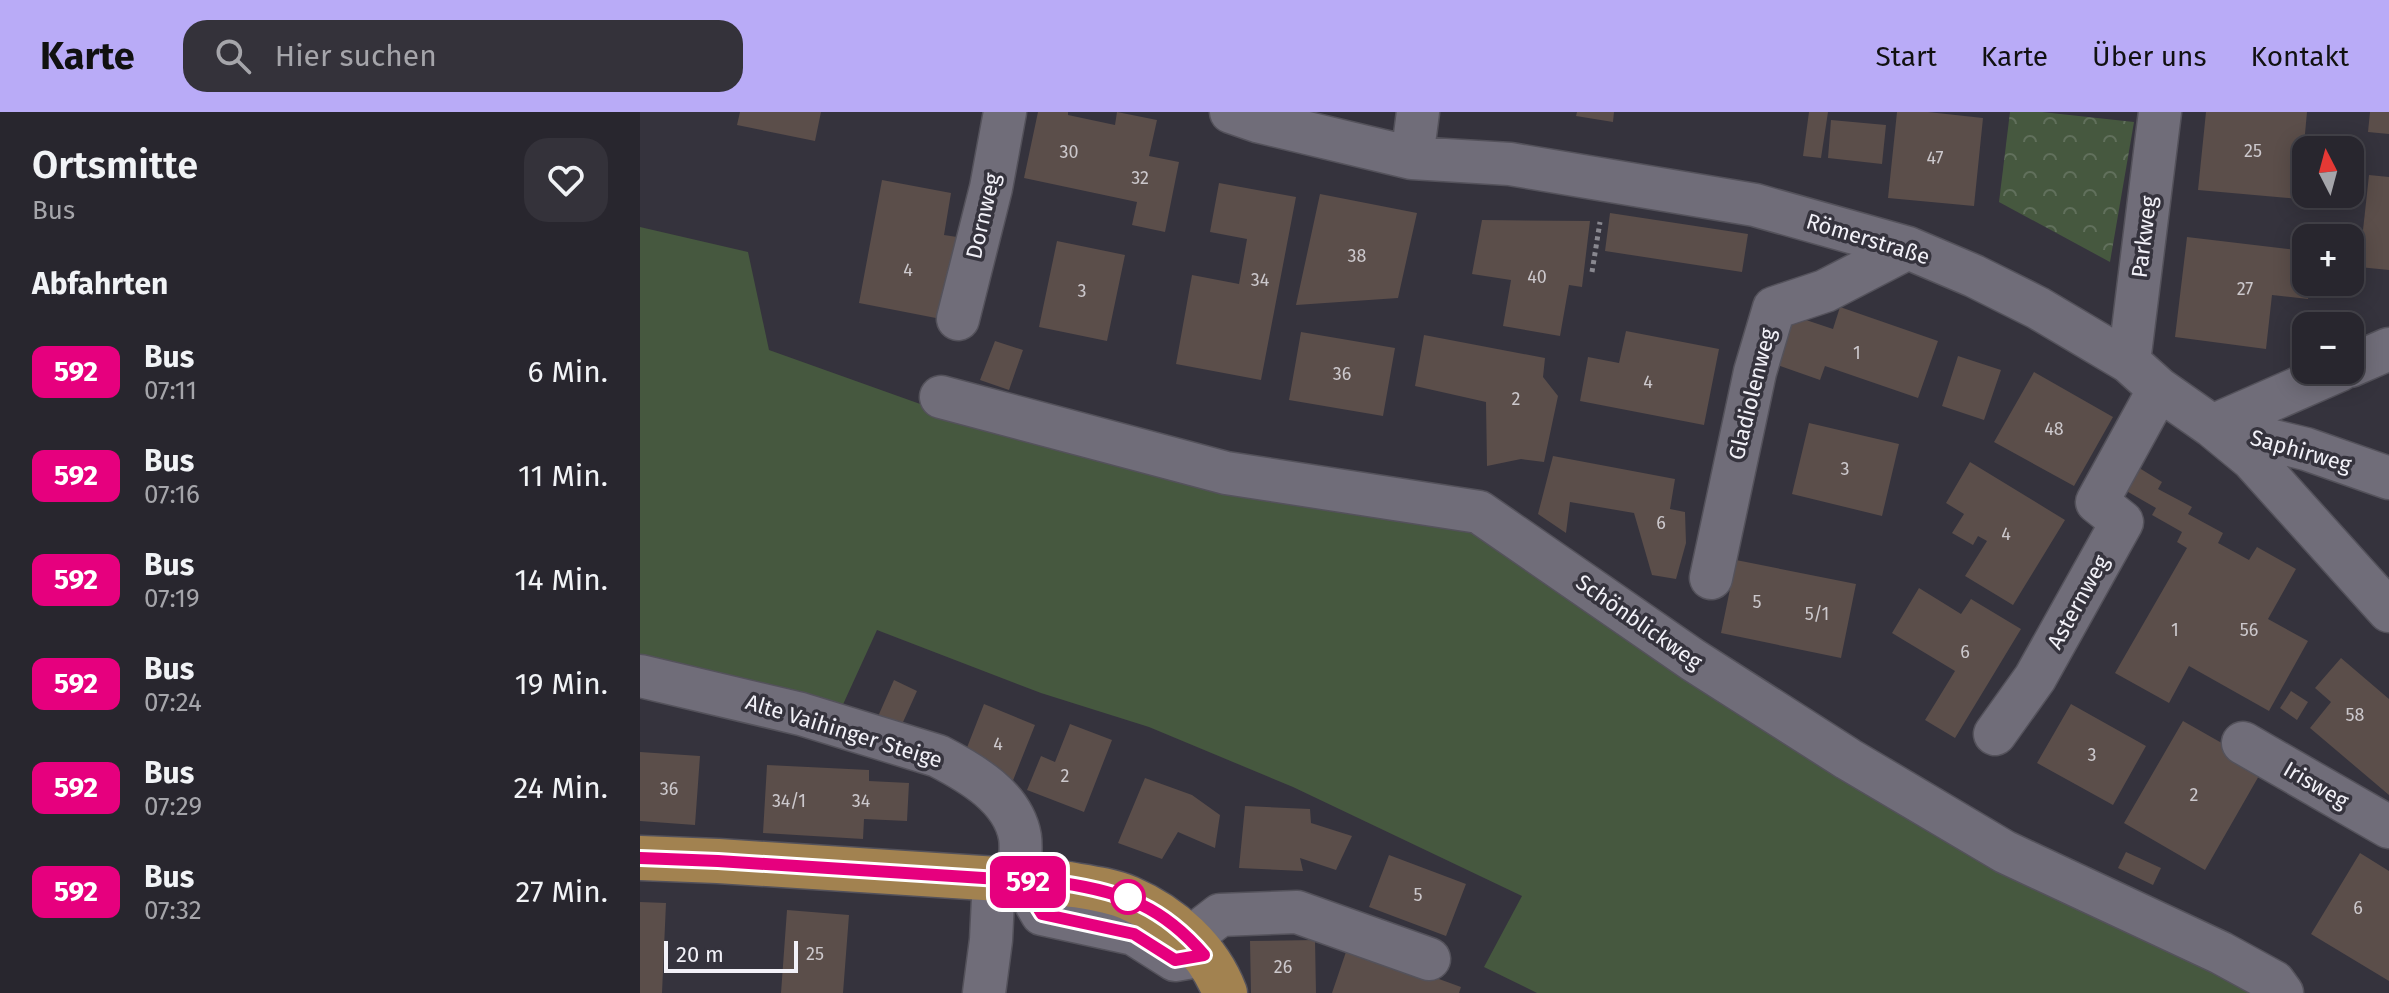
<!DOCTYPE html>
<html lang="de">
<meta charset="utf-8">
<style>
:root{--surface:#28262e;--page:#34323a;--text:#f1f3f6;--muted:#a5a5aa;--line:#44434a;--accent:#b9abf7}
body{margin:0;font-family:"Fira Sans",sans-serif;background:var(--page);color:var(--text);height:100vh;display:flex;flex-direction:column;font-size:30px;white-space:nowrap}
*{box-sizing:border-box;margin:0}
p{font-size:26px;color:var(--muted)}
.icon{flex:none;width:44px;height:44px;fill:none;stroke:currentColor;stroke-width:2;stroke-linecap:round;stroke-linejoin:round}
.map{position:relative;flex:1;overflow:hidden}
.panel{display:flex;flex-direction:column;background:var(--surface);width:640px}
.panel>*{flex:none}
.badge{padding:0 16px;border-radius:12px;font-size:28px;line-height:52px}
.needle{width:52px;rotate:354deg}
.tools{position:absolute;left:1652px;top:24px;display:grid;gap:16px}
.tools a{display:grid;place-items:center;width:72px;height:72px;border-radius:16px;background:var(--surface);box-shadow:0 4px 20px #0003,0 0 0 2px var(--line);font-size:40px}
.scale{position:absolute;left:24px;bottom:20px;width:134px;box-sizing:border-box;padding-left:8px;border:4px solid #f2f1f8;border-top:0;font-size:22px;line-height:28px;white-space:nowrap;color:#f2f1f8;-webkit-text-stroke:6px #35333d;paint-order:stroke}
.map>.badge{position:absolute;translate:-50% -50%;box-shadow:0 0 0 4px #fff}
h2{padding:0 32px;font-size:30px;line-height:72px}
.round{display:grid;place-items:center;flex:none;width:84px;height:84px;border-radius:24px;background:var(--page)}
.summary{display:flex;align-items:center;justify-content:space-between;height:136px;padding:0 32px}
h1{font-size:38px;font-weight:600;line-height:60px}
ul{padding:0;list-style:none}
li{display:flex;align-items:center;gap:24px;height:104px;padding:0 32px}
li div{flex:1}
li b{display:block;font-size:30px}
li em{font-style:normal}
li .badge{min-width:88px;font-weight:700;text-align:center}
header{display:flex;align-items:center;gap:48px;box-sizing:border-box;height:112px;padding:0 40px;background:var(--accent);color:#111}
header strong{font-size:38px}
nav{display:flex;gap:44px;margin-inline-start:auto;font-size:28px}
.search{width:560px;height:72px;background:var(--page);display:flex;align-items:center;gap:20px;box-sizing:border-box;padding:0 28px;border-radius:24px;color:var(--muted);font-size:30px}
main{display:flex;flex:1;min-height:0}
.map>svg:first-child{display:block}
.grass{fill:#46583f}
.park{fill:url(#park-crowns)}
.building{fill:#5b4e4a}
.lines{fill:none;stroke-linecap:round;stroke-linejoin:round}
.minor-casing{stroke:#54525b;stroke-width:45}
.major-casing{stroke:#54525b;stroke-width:47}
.path{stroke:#898890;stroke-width:5;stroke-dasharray:4 4;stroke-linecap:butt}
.minor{stroke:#706d79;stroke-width:42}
.major{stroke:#a28250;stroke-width:44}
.line-casing{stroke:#fff;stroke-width:18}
.line{stroke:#e6007e;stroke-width:12}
.stop-dot{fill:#fff;stroke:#e6007e;stroke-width:4}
.labels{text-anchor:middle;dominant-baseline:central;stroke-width:7;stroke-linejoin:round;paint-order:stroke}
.number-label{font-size:18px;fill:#ccc8cc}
.street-label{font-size:22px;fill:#f2f1f8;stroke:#35333d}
</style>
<header>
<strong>Karte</strong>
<div class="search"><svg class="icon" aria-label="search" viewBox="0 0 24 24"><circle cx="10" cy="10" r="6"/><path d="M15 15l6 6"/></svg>Hier suchen</div>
<nav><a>Start</a><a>Karte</a><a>Über uns</a><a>Kontakt</a></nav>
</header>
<main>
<section class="panel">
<div class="summary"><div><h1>Ortsmitte</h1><p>Bus</p></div><a class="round"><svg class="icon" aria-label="heart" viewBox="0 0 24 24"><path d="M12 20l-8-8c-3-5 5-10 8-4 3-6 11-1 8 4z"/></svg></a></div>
<h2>Abfahrten</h2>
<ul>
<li><span class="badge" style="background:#e6007e;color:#fff">592</span><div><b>Bus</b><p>07:11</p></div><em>6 Min.</em></li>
<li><span class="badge" style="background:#e6007e;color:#fff">592</span><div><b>Bus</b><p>07:16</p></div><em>11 Min.</em></li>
<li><span class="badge" style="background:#e6007e;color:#fff">592</span><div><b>Bus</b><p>07:19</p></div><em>14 Min.</em></li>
<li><span class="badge" style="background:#e6007e;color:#fff">592</span><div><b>Bus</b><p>07:24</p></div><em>19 Min.</em></li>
<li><span class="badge" style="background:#e6007e;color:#fff">592</span><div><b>Bus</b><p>07:29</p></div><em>24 Min.</em></li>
<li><span class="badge" style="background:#e6007e;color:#fff">592</span><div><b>Bus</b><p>07:32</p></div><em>27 Min.</em></li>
</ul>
</section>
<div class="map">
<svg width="1749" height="881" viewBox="0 0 1749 881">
<defs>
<pattern id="park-crowns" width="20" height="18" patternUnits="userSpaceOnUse" patternTransform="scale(2)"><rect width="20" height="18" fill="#46583f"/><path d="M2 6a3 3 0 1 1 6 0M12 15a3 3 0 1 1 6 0" fill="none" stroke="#61705c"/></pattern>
</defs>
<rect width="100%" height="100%" fill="#35333d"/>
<!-- grass -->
<path class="grass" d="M 0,115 L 108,140 L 129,238 L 297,298 L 839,407 L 1628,881 L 897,881 L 844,855 L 882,784 L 653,675 L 509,615 L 401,581 L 237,518 L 200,599 L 0,547 Z"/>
<!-- park -->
<path class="park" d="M 1370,0 L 1402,0 L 1494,10 L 1470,150 L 1359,90 Z"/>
<!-- building -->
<path class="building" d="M 100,0 L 181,0 L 175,29 L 97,13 Z
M 398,0 L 428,0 L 428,3 L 475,13 L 477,0 L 517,8 L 509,44 L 539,50 L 525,120 L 492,113 L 497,90 L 384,66 Z
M 937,0 L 974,0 L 973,10 L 936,4 Z
M 1169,0 L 1188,0 L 1181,46 L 1163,44 Z
M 1257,0 L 1288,0 L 1343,6 L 1334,94 L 1248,86 Z
M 1566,0 L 1667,0 L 1659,87 L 1558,78 Z
M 1730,0 L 1749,0 L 1749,22 L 1728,20 Z
M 1191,8 L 1246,13 L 1242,52 L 1188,46 Z
M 1729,63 L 1749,65 L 1749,158 L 1719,155 Z
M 242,68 L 311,81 L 304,123 L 317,125 L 301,207 L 219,191 Z
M 579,71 L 656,85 L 621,268 L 536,252 L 552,163 L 599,172 L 607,127 L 570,120 Z
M 680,82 L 777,101 L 758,186 L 656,193 Z
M 970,101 L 1108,122 L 1102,160 L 965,139 Z
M 842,108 L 950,109 L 942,175 L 929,173 L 920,224 L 863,214 L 871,168 L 832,162 Z
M 1547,125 L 1666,139 L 1666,170 L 1670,170 L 1668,187 L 1632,183 L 1626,237 L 1535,225 Z
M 417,129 L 485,143 L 467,229 L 399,215 Z
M 1200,195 L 1298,229 L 1278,286 L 1185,254 L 1180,268 L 1137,253 L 1154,204 L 1193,217 Z
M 986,219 L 1079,237 L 1064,313 L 940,289 L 948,245 L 979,251 Z
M 661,220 L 755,236 L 743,304 L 649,288 Z
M 784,223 L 905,246 L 903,265 L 918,284 L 904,350 L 881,347 L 847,354 L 846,290 L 775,274 Z
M 355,229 L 383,238 L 369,278 L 340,268 Z
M 1318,244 L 1361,258 L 1344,308 L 1302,294 Z
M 1394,260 L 1473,305 L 1434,374 L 1354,330 Z
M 1169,311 L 1259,332 L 1242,404 L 1152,382 Z
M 913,344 L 1035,367 L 1030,397 L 1045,400 L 1046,431 L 1036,467 L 1012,463 L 994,401 L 930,390 L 926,421 L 898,402 Z
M 1330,350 L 1425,408 L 1373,493 L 1325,464 L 1347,429 L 1338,424 L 1333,433 L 1312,421 L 1324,402 L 1306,391 Z
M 1496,354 L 1522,370 L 1518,377 L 1552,395 L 1548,402 L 1583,421 L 1578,431 L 1609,448 L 1617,435 L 1656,457 L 1628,507 L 1668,529 L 1629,599 L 1549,554 L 1529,591 L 1475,561 L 1547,436 L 1537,430 L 1542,420 L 1512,403 L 1516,396 L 1483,377 Z
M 1096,448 L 1216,472 L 1201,546 L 1081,521 Z
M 1279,476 L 1321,502 L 1331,487 L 1381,517 L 1315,626 L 1285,608 L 1315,559 L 1252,521 Z
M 1701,546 L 1749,587 L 1749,683 L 1670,616 L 1691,590 L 1675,576 Z
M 254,568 L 277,579 L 259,619 L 236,609 Z
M 1651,579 L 1668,590 L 1657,608 L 1640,596 Z
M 344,592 L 395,613 L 372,671 L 321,651 Z
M 1431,592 L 1506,634 L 1473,693 L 1397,651 Z
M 1543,609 L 1624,655 L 1565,758 L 1484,711 Z
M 430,612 L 472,628 L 444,700 L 387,678 L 401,644 L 415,650 Z
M 0,640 L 60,644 L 55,713 L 0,709 Z
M 127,653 L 229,658 L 229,669 L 269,671 L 267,709 L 224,707 L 223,727 L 123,721 Z
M 505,666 L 552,683 L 580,703 L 575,736 L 538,720 L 522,747 L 478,731 Z
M 605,694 L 670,697 L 671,711 L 712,724 L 696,758 L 660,746 L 663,759 L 599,756 Z
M 1486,740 L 1521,756 L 1513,773 L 1478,756 Z
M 1720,741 L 1749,759 L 1749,869 L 1671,822 Z
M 749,743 L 826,772 L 806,824 L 729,795 Z
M 0,790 L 26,791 L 22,881 L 0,881 Z
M 147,798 L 209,803 L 203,881 L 141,881 Z
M 675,828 L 676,881 L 611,881 L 610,829 Z
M 708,834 L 821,875 L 819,881 L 692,881 Z"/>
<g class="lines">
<defs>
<path id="minor" d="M 591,0 L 617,9 L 772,46 L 870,52 L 1115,93 L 1268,136 L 1334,164 L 1398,196 L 1489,250 L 1519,277 L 1572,314 L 1612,347 L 1749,499
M 772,46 L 778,0
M 318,207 L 351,76 L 365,0
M 1489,250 L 1520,0
M 1710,254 L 1749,237
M 301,285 L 586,361 L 839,400 L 1053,548 L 1208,647 L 1365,740 L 1581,841 L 1634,870 L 1642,881
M 1572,314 L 1700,258
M 1581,316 L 1666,337 L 1749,366
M 1071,466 L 1115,260 L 1134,196 L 1185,179 L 1268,136
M 0,564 L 161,602 L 298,644 C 331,661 373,685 380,725 C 382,738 379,754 379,768
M 1355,622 L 1395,566 L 1482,410 L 1457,390 L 1519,277
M 1603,631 L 1749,715
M 383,769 L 402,802 L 494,822 L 535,848 L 564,843
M 550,826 L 580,803 L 657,800 L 789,847
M 344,881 L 351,828 L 354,767"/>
<path id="major" d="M 0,746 L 78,749 L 422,771 C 444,775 468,777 489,786 C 531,804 569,838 585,881"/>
</defs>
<!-- minor casing -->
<use href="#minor" class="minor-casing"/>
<!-- major casing -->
<use href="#major" class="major-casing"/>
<!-- path -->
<path class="path" d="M 952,160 L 960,110"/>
<!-- minor -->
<use href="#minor" class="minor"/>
<!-- major -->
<use href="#major" class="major"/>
</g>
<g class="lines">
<defs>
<path id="line" d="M 0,746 L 78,749 L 422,771 C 483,780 523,795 564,843 L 535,848 L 494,822 L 402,802 L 392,786"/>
</defs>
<!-- line casing -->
<use href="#line" class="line-casing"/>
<!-- line -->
<use href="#line" class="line"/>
</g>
<!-- markers -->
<circle class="stop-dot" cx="488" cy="785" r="16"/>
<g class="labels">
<!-- number labels -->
<g class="number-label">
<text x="1613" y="39">25</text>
<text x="429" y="40">30</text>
<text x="1295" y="46">47</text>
<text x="500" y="66">32</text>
<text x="717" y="144">38</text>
<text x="268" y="158">4</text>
<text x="897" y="165">40</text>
<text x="620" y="168">34</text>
<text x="1605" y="177">27</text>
<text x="442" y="179">3</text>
<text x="1217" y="241">1</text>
<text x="702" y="262">36</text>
<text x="1008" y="270">4</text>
<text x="876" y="287">2</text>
<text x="1414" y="317">48</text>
<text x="1205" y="357">3</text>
<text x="1021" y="411">6</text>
<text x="1366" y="422">4</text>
<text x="1117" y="490">5</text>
<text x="1177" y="502">5/1</text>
<text x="1535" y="518">1</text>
<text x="1609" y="518">56</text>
<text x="1325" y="540">6</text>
<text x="1715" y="603">58</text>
<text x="358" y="632">4</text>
<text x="1452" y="643">3</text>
<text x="425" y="664">2</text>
<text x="29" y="677">36</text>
<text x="1554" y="683">2</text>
<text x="149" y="689">34/1</text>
<text x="221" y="689">34</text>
<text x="778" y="783">5</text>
<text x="1718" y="796">6</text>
<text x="175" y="842">25</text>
<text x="643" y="855">26</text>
</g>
<!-- street labels -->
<g class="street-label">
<text transform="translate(343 104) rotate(-77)">Dornweg</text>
<text transform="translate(1504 125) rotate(-83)">Parkweg</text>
<text transform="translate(1228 127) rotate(17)">Römerstraße</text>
<text transform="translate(1112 282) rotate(-76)">Gladiolenweg</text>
<text transform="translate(1661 339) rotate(16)">Saphirweg</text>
<text transform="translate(1438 490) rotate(-61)">Asternweg</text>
<text transform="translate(999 510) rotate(35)">Schönblickweg</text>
<text transform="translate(204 619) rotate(17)">Alte Vaihinger Steige</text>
<text transform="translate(1676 673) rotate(30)">Irisweg</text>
</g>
</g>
</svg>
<div class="tools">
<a><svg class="needle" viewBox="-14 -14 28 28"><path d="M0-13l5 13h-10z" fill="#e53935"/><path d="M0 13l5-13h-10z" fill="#a5a5aa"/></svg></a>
<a>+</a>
<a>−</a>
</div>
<div class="scale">20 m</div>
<b class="badge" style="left:388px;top:770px;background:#e6007e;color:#fff">592</b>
</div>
</main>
